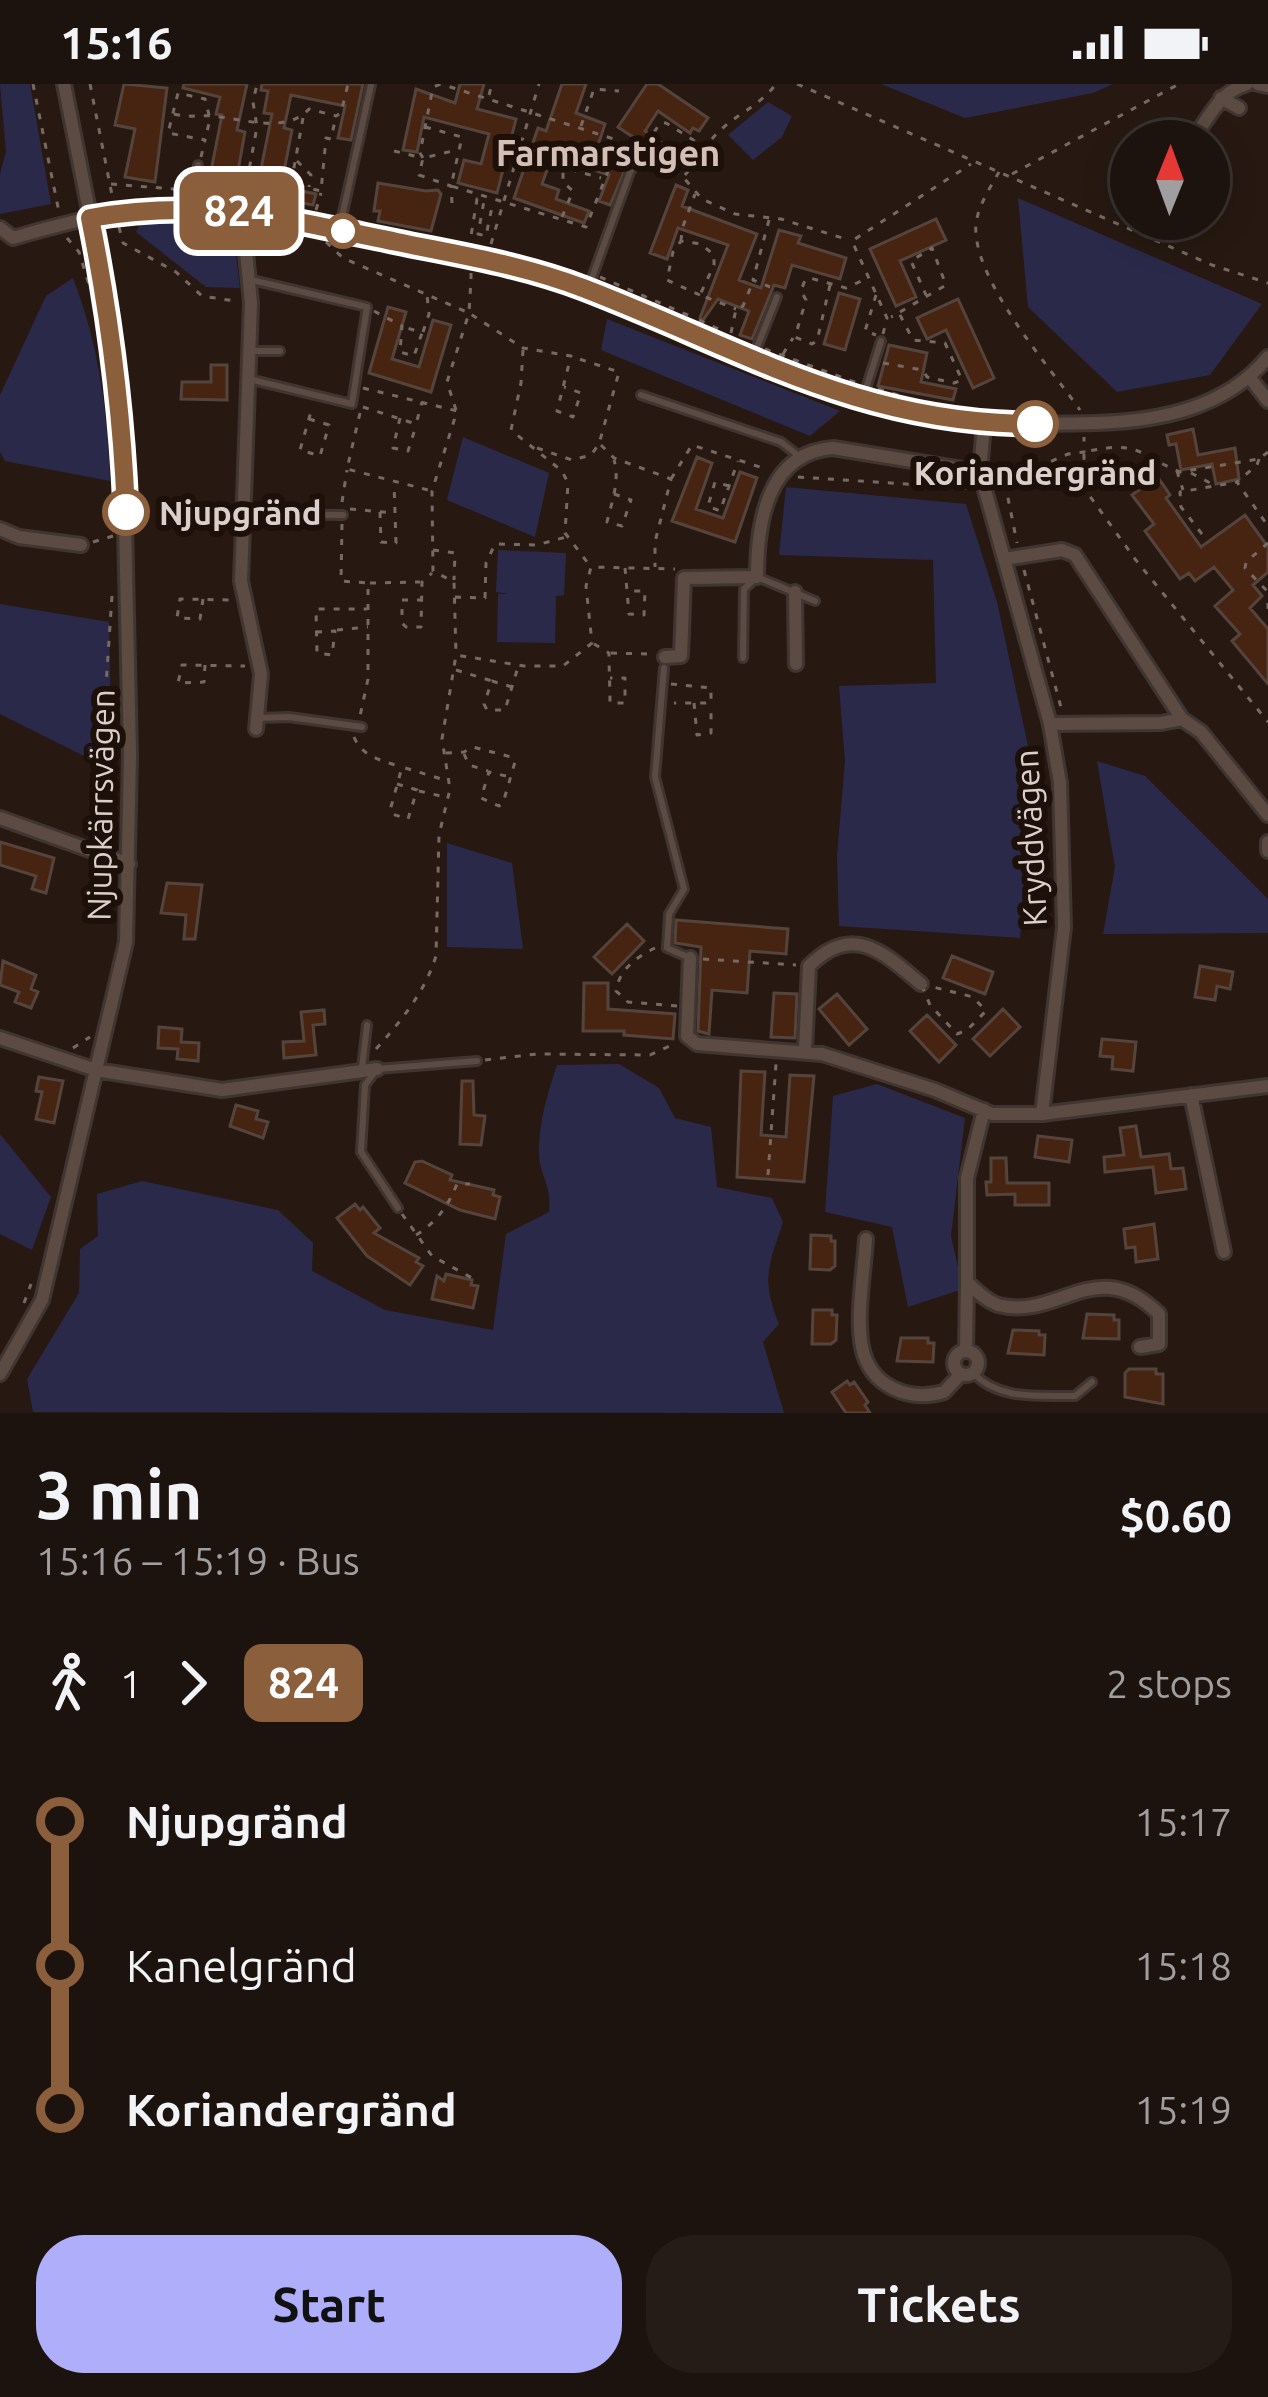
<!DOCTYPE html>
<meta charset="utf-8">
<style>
:root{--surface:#1d130e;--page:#251c17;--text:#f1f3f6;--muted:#a09e9e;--line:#3b322e;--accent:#afaefa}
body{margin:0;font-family:Ubuntu,sans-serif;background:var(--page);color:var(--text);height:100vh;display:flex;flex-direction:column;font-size:45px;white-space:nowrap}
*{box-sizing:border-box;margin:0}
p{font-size:39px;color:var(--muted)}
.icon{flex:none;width:66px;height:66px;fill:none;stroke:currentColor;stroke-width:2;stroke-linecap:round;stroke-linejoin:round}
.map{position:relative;height:1329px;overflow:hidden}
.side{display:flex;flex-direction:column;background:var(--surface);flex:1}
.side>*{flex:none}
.badge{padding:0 24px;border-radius:18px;font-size:42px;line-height:78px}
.needle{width:78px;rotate:1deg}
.tools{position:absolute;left:1110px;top:36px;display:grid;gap:24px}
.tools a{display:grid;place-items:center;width:120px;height:120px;border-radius:50%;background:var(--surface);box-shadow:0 6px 30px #0003,0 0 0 3px var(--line);font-size:60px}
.map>.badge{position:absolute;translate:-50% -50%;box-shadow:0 0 0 6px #fff}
.legs{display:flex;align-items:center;gap:18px;height:132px;padding:0 36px;font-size:39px}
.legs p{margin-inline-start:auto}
.summary{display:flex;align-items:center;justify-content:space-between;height:204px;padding:0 36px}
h1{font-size:66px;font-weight:600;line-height:90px}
.action{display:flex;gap:24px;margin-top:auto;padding:24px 36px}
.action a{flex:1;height:138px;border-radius:48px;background:var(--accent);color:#111;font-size:48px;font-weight:600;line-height:138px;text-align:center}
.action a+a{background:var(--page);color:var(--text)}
ul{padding:0 36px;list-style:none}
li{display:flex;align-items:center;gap:42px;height:144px;font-size:45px}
li i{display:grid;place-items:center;width:18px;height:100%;margin:0 15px;background:currentColor}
li i::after{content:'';width:30px;height:30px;margin:-15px;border:9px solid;border-radius:50%;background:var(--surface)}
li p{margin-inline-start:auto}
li:first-child i{background:linear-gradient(#0000 50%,currentColor 0)}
li:last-child i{background:linear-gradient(currentColor 50%,#0000 0)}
.status{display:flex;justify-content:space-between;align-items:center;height:84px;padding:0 60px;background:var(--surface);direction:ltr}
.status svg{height:33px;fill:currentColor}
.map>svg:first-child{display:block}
.green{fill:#2a2949}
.building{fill:#472311;stroke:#55443c;stroke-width:3}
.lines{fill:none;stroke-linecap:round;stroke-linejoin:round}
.lane-casing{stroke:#403531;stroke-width:12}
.street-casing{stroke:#403531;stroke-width:18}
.path{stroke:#776a64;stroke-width:3;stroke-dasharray:6 9;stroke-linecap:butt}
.lane{stroke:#5c4b42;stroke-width:6}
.street{stroke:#5c4b42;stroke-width:12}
.path-bridge{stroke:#776a64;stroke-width:3;stroke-dasharray:6 9;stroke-linecap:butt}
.line-1-casing{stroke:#fff;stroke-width:27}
.line-1{stroke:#8b5e3c;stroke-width:18}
.stop-1-dot{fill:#fff;stroke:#8b5e3c;stroke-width:6}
.labels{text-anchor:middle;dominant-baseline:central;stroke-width:12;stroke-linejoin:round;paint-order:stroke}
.stop-label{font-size:33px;font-weight:bold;fill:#dacfca;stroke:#1d1009}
.street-label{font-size:33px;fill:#dacfca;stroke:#1d1009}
.neighbourhood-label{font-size:36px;font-weight:bold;fill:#d4bfb6;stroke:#1d1009}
</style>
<div class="status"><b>15:16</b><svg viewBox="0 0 49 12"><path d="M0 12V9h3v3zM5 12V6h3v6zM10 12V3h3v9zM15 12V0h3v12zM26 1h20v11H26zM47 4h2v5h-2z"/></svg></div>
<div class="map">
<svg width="1268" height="1329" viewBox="0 0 1268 1329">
<rect width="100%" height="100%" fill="#271912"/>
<!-- green -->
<path class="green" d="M 0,0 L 30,0 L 51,120 L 0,130 L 0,90 L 6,68 Z
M 881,0 L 1113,0 L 1093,9 L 965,34 Z
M 768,18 L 792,32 L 782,53 L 753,76 L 728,51 Z
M 1018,114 L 1262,220 L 1210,291 L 1117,308 L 1028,223 Z
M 140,140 L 215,140 L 234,153 L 240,204 L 206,203 L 136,148 Z
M 73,194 C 98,259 108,327 110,397 L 5,377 L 0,368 L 0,311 L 46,212 Z
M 607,235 L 840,327 L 810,352 L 601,266 Z
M 463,353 L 549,389 L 535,453 L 447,416 Z
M 786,403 L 966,420 L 997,518 L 1034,690 L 1020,854 L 839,842 L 837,772 L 845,677 L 839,602 L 936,599 L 933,476 L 779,471 Z
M 498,466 L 566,469 L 564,511 L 556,512 L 555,559 L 497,558 L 498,510 L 508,510 L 496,508 Z
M 0,520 L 109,538 L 112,686 L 0,630 Z
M 1097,677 L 1145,692 L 1268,815 L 1268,849 L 1103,850 L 1115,783 Z
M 447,759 L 512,779 L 523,865 L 447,863 Z
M 619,980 L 659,1004 L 675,1034 L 711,1043 L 717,1103 L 772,1114 L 783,1138 C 768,1183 761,1195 779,1240 L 763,1258 L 784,1329 L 33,1328 L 27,1295 L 79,1209 L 80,1165 L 98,1152 L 97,1110 L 142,1097 L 278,1126 L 313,1159 L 312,1187 L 385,1226 L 493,1246 L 506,1150 L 549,1128 C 552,1100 540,1093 539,1070 C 538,1041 548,1008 557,981 Z
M 877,1000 L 965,1034 L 951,1152 L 963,1205 L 908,1223 L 892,1143 L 825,1128 L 833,1012 Z
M 0,1050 L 51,1113 L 32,1166 L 0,1150 Z"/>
<!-- building -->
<path class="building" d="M 124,0 L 167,4 L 155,98 L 125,93 L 135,45 L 115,41 Z
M 184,0 L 247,0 L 237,46 L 245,48 L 237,92 L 211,87 L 222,31 L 216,30 L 220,13 L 183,4 Z
M 262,0 L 363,0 L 351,56 L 338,54 L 345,22 L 291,11 L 284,44 L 292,46 L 281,103 L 316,110 L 313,121 L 256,110 L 272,30 L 264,29 L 268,7 L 261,6 Z
M 460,0 L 484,0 L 477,25 L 516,35 L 497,109 L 458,99 L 464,76 L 481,80 L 489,50 L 424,33 L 417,68 L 403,66 L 416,5 L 455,19 Z
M 562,0 L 586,0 L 576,29 L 605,40 L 591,83 L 604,64 L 630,74 L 610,121 L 599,117 L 609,91 L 552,72 L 542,100 L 559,106 L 556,115 L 589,127 L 584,139 L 514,114 L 538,44 L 546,47 Z
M 647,0 L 658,0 L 708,34 L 699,47 L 693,44 L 690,49 L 658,27 L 645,47 L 676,69 L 670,78 L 618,43 Z
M 378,99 L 426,107 L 438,106 L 441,110 L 431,147 L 378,137 L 380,127 L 374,127 Z
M 676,101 L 688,106 L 682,122 L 757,150 L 739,196 L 761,204 L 779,146 L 801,152 L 798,159 L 846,174 L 840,195 L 792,181 L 785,204 L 774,201 L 752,255 L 740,251 L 749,227 L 718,215 L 703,236 L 700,234 L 728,161 L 678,144 L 667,175 L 650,169 Z
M 936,135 L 946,156 L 900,177 L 916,213 L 896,222 L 870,165 Z
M 839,209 L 860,215 L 845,266 L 824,260 Z
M 958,215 L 994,294 L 973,304 L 946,246 L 927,255 L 917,234 Z
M 388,223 L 406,228 L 392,275 L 419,283 L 433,236 L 451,241 L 431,308 L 369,289 Z
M 889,261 L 927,269 L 921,298 L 956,305 L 953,316 L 878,302 Z
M 211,281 L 227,281 L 227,316 L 181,315 L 182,298 L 211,298 Z
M 1193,345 L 1198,371 L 1235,364 L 1239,395 L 1216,400 L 1212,380 L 1181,386 L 1176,360 L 1169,361 L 1167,351 Z
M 697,373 L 712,379 L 696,425 L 723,434 L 740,388 L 757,394 L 735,458 L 672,437 Z
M 1157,392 L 1170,411 L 1166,414 L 1201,463 L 1245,431 L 1268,463 L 1268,488 L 1253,501 L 1262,512 L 1250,524 L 1268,545 L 1268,600 L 1232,557 L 1240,550 L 1215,522 L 1233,506 L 1214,483 L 1195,497 L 1189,489 L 1180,495 L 1145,447 L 1154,440 L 1132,411 Z
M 0,758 L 54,774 L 46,809 L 32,805 L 36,792 L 0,781 Z
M 167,799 L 202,801 L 195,855 L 184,855 L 186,831 L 161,829 Z
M 676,836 L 788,845 L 786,870 L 750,867 L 747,909 L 712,906 L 709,950 L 698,947 L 701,863 L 675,859 Z
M 627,840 L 644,857 L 612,890 L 594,873 Z
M 952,872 L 993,888 L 985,910 L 943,894 Z
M 3,877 L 36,891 L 31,905 L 38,908 L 31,924 L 15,918 L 19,908 L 0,901 Z
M 1200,882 L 1233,888 L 1230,905 L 1217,902 L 1215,916 L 1195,913 Z
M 584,899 L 608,899 L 608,925 L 675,930 L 673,955 L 624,951 L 624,947 L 583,947 Z
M 774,909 L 797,910 L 795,954 L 771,953 Z
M 837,910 L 867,945 L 849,961 L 819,925 Z
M 1003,925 L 1020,943 L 990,972 L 973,955 Z
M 324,926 L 325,940 L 313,941 L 316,971 L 284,974 L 283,958 L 304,957 L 301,928 Z
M 927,931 L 956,961 L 939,978 L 910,947 Z
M 159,943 L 182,945 L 181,958 L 199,959 L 198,977 L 177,975 L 178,965 L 158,964 Z
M 1102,955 L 1136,958 L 1133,987 L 1112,985 L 1113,973 L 1100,972 Z
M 741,987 L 765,988 L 761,1051 L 774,1052 L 786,1053 L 790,991 L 814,992 L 804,1098 L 737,1093 Z
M 39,993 L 63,997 L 54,1039 L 36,1035 L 42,1008 L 36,1007 Z
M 462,997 L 473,997 L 474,1031 L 485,1032 L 481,1061 L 460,1060 Z
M 236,1021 L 258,1027 L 256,1035 L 268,1038 L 263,1054 L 230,1042 Z
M 1136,1042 L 1141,1073 L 1169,1070 L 1171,1085 L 1183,1084 L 1186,1105 L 1156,1109 L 1153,1083 L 1105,1088 L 1104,1073 L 1124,1071 L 1120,1044 Z
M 1038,1052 L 1072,1056 L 1069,1078 L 1035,1073 Z
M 991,1074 L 1006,1074 L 1007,1099 L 1049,1099 L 1049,1121 L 1015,1121 L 1015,1110 L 987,1111 L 986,1098 L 991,1098 Z
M 422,1077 L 452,1091 L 450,1096 L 494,1106 L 493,1111 L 500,1113 L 495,1135 L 460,1126 L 405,1099 L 415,1078 Z
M 355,1120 L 360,1126 L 363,1123 L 380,1144 L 374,1149 L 419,1174 L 416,1178 L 423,1182 L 410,1201 L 367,1172 L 337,1134 Z
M 1154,1140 L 1158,1175 L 1136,1178 L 1135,1163 L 1126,1164 L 1124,1145 Z
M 811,1151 L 831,1152 L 831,1157 L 835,1157 L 835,1182 L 830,1186 L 810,1185 Z
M 446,1190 L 472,1196 L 471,1201 L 478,1202 L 473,1224 L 432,1215 L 437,1192 L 444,1197 Z
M 813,1226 L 832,1226 L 832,1231 L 837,1231 L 836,1256 L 831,1260 L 812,1260 Z
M 1087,1230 L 1114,1231 L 1114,1236 L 1119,1236 L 1119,1255 L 1083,1254 Z
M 1013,1246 L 1039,1247 L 1039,1251 L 1045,1251 L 1044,1271 L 1008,1269 Z
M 901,1254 L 928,1254 L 928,1259 L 934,1259 L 933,1278 L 897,1277 Z
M 1129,1285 L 1156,1285 L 1156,1290 L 1163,1290 L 1163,1320 L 1125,1313 L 1125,1289 Z
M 847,1297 L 850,1301 L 854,1298 L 868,1318 L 865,1321 L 870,1329 L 846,1329 L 832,1308 Z"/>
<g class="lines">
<defs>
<path id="lane" d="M 196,120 L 198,81
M 340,142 L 371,1
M 589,202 L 630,88 L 642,67
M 253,267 L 280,267
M 753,273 L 777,213
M 249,295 L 352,320 L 367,223 L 252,196
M 641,311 L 781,358 L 800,373
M 863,314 L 881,257
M 244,430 L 343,431
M 743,574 L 744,505 L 757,493 L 815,517
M 664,584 L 655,693 L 684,805 L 669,830 L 667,864 L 690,874
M 257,634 L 289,633 L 362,643
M 362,984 L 367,941
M 398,1124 L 361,1068 L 365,1001 L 377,985 L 477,977
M 973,1289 C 1000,1317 1038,1311 1075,1312 L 1092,1298"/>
<path id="street" d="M 1258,0 L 1268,2
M 1221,14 L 1239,24
M 1202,42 C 1215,23 1224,7 1247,0
M 242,127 L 251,219 L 241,497 L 261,590 L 256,645
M 0,144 L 13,154 C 71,137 131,122 191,123 C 258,124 324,143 389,156 C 439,166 491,173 540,188 C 642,220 735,274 835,309 C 920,338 1008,342 1096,339 C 1160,337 1226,324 1268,273
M 1250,294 L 1268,317
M 984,340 L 980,388 L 1050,640 L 1060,699 L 1064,843 L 1042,1030
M 0,445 L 19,453 L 81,461
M 1004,475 L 1062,466 L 1075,471 L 1182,635 L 1201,648 L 1268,731
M 795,508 L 796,580
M 665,573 L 681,572 L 684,494 L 757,493 C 757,439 767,369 833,364 L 980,388
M 1050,640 L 1161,639 L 1182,635
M 0,734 L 129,780
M 1268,758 L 1268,767
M 690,874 L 687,952 L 697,960 L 822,970 L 935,1006 L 992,1030 L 1042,1030 L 1268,1002
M 0,954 L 96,986 L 222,1006 L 377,985
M 805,966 L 809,882 C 853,838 884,869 921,900
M 1191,1011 L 1224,1168
M 984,1026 L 967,1094 L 967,1198 C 976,1206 986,1217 998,1221 C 1059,1237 1096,1168 1159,1230 L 1159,1260 L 1140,1263
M 866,1155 C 864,1189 856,1230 862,1263 C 870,1303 909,1318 944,1308 L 961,1290
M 966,1267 L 967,1198
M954 1279a12 12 0 1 1 24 0a12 12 0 1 1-24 0Z
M 0,1290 L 42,1216 L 126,858 L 130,671 L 123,346 L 112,243 L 64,0"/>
</defs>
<!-- lane casing -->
<use href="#lane" class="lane-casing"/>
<!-- street casing -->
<use href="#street" class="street-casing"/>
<!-- path -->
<path class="path" d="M 33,0 L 59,128
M 90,0 L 113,116
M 797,0 L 1212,181 L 1268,199
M 489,11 L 492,0
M 174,30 C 189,34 200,31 213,32 C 243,35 287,50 309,25 L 336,32 L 341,29 L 348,0
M 303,34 L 291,100 L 321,107 L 326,54 L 331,55 L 336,32
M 581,42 L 594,5 L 619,7
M 425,43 L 462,53 L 451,102 L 586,143 L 620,57 L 441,0
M 646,61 L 660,39 L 666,39 L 706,64 C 721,36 757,26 776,0
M 394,67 L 423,74 L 420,69 L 433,3 L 441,0
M 648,71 L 683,93 L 702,115 L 735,130 L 781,135 L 849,156
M 201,73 L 205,56 L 168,49 L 178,9 L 205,15 L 210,35 L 205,56
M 297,77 L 311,91 L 309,103
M 999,88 C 990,104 978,122 976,140 C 971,194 1049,282 1080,326
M 207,89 L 247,97
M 1012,90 L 1179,0
M 685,91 L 705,66
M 111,100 L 186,106
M 208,108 L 234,111
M 244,113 L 257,43 L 253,18 L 257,0
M 452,119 L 451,102 L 419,91 L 423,74 L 457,66
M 316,126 L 321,109
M 562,133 L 573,107 L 563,98 L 563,88 L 569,85 L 601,94
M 769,136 L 753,196 L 770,203
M 119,143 L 123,159 L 176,188 L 202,212 L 235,217
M 67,154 L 79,168 L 90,204
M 681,157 L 682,145 L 695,110
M 326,158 L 343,174 L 469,229 L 471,195
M 491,160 L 539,0
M 600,193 L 690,232
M 830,201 L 817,257 L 812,260 L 795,253 L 806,216 L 801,207 L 805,196 L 810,194 L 846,204 L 868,194
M 700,211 L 667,196 L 673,168 L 681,157 L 701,160 L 714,171 L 714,181 L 700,211 L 736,225
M 876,211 L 865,247 L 876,251
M 374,227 L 402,242 L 400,268 L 414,272 L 422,249 L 402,242
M 900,228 L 946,201 L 932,164 L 911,177 L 926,211
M 699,236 L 723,247
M 423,248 L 429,230 L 427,211
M 731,249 L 736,225 L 743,222 L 752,200
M 883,250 L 887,234 L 852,157 L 971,80
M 765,265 L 857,299
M 523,266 L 521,299 L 511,346 L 562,387 L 568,399 L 565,449 L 591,483
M 783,270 L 793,254
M 883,279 L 923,286 L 927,293 L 954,299 L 962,296 L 945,259 L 913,256 L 899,229 L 891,233
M 363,304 L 457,327 L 432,407 L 433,487 L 454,498 L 456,569
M 878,305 L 898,311
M 363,323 L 416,340 L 422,318
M 456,326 L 447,298 L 469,229 L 523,264 L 571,272 L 557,327 L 573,333 L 581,309 L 564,303
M 360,329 L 347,385 L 432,407
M 400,334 L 393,364 L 408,367 L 416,342
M 309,335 L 329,341 L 320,372 L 300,366 L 312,324
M 601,361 L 614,374 L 671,395 L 655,458 L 655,483
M 537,364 L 572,376 L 591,371 L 599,360 L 619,288 L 573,273
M 1268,368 L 1259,375 L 1180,388 C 1134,369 1141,356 1084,368 L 1084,404 L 1135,475 L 1268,638
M 1259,375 L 1257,381 L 1237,398 L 1268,442
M 1177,387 L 1183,406
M 1191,389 L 1214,401
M 798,393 L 968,404
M 671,395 L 692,361 L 766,385
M 1005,399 L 1017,459
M 996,401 L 1068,370 L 1084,368 L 1084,353
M 729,402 L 715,398 L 708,422 L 720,427 L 738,377
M 614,410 L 631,416 L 622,442 L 607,438 C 612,417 620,397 614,376
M 342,418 L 347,386
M 350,425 L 394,429
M 380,428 L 381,458 L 396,459 L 394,399
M 342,440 L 341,497 L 368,499 L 368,595 L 360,632
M 1202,450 L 1181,423 L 1180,408 L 1237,398
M 93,458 L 113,452
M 1268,459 L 1246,478 L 1245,484 L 1268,508
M 433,466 L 455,469 L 454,496
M 625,484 L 629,530 L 644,531 L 645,507 L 627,507
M 1024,486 L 1062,627
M 370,499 L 420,498
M 112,512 L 106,601 L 115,639
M 455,513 L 485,514 L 486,479 L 495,460 L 537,461 L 566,453
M 203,515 L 200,535 L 177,534 L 180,515 L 232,516
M 423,516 L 402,516 L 402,539 L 406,543 L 421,543 L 422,498 L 432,489
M 1268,519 L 1268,532
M 337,546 L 368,543
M 316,548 L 335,547 L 332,571 L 317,569 L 316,525 L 367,525
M 594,560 L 609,569 C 609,586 610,603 610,619 L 625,619 L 625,594 L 610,594
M 611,569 L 650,570
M 205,581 L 204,598 L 178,599 L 182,581 L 245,582
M 456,586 L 492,597
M 671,600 L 711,604 L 711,619 L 674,619
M 512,603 L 492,597 L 484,620 L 487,626 L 505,626 L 518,583
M 694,619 L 697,651 L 711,649 L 711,621
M 354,653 C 362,673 383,677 402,683
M 446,669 L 464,668 L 473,663 L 511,673 L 515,678 L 503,719 L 499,722 L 481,714 L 489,688 L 510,693
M 464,670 L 469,681 L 488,687
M 397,700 L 417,706 L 408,735 L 392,730 L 391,723 L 402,683 L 448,697
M 419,707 L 445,713
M 655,864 C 636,873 619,886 616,907 L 628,918 L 678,922
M 703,875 L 796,881
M 921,900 L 973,913 L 986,927 L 967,946 L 957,950 L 930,921 Z
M 73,964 L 90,953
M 376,965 C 401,937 425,908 436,872 L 439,751 L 450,705 L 442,655 L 456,571 L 524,582 L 563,582 L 592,559 L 586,502 L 591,483 L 675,485
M 485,976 L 537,970 L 650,971 L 676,959
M 768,1091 L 776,980
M 402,1130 L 432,1172 L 472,1194
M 416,1151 C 437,1138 448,1122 457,1100 L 470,1100
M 24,1219 L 31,1200"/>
<!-- lane -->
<use href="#lane" class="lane"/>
<!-- street -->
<use href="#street" class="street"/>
<!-- path-bridge -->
<path class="path-bridge" d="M 471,195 L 471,152 L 477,115 L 484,117 L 478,150 L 486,152 L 493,118"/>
</g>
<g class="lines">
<defs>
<path id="line-1" d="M 126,428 C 122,328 110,233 90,134 C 206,114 284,135 397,158 C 460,171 523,181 583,204 C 742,265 858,340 1035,340"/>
</defs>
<!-- line-1 casing -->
<use href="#line-1" class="line-1-casing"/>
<!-- line-1 -->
<use href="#line-1" class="line-1"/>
</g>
<!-- markers -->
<g class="stop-1-dot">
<circle cx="343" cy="147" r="15"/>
<circle cx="1035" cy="340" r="21"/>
<circle cx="126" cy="428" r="21"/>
</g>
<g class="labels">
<!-- stop labels -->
<g class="stop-label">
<text x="1035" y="388">Koriandergränd</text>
<text x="159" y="428" text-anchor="start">Njupgränd</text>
</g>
<!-- street labels -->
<g class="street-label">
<text transform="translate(100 721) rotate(-89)">Njupkärrsvägen</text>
<text transform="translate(1030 754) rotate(-93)">Kryddvägen</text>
</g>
<!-- neighbourhood labels -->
<g class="neighbourhood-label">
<text x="608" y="68">Farmarstigen</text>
</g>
</g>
</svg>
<div class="tools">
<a><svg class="needle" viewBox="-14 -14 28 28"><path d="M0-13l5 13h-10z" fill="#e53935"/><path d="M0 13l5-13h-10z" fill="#a09e9e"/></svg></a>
</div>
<b class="badge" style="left:239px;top:127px;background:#8b5e3c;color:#fff">824</b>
</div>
<section class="side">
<div class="summary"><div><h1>3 min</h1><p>15:16 – 15:19 · Bus</p></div><b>$0.60</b></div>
<div class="legs"><svg class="icon" aria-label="walk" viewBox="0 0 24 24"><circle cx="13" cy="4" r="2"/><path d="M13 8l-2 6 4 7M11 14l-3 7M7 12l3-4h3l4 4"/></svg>1<svg class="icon" aria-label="forward" viewBox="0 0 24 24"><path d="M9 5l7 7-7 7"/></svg><b class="badge" style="background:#8b5e3c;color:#fff">824</b><p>2 stops</p></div>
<ul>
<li><i style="color:#8b5e3c"></i><b>Njupgränd</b><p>15:17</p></li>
<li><i style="color:#8b5e3c"></i><span>Kanelgränd</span><p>15:18</p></li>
<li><i style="color:#8b5e3c"></i><b>Koriandergränd</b><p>15:19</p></li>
</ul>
<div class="action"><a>Start</a><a>Tickets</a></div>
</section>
